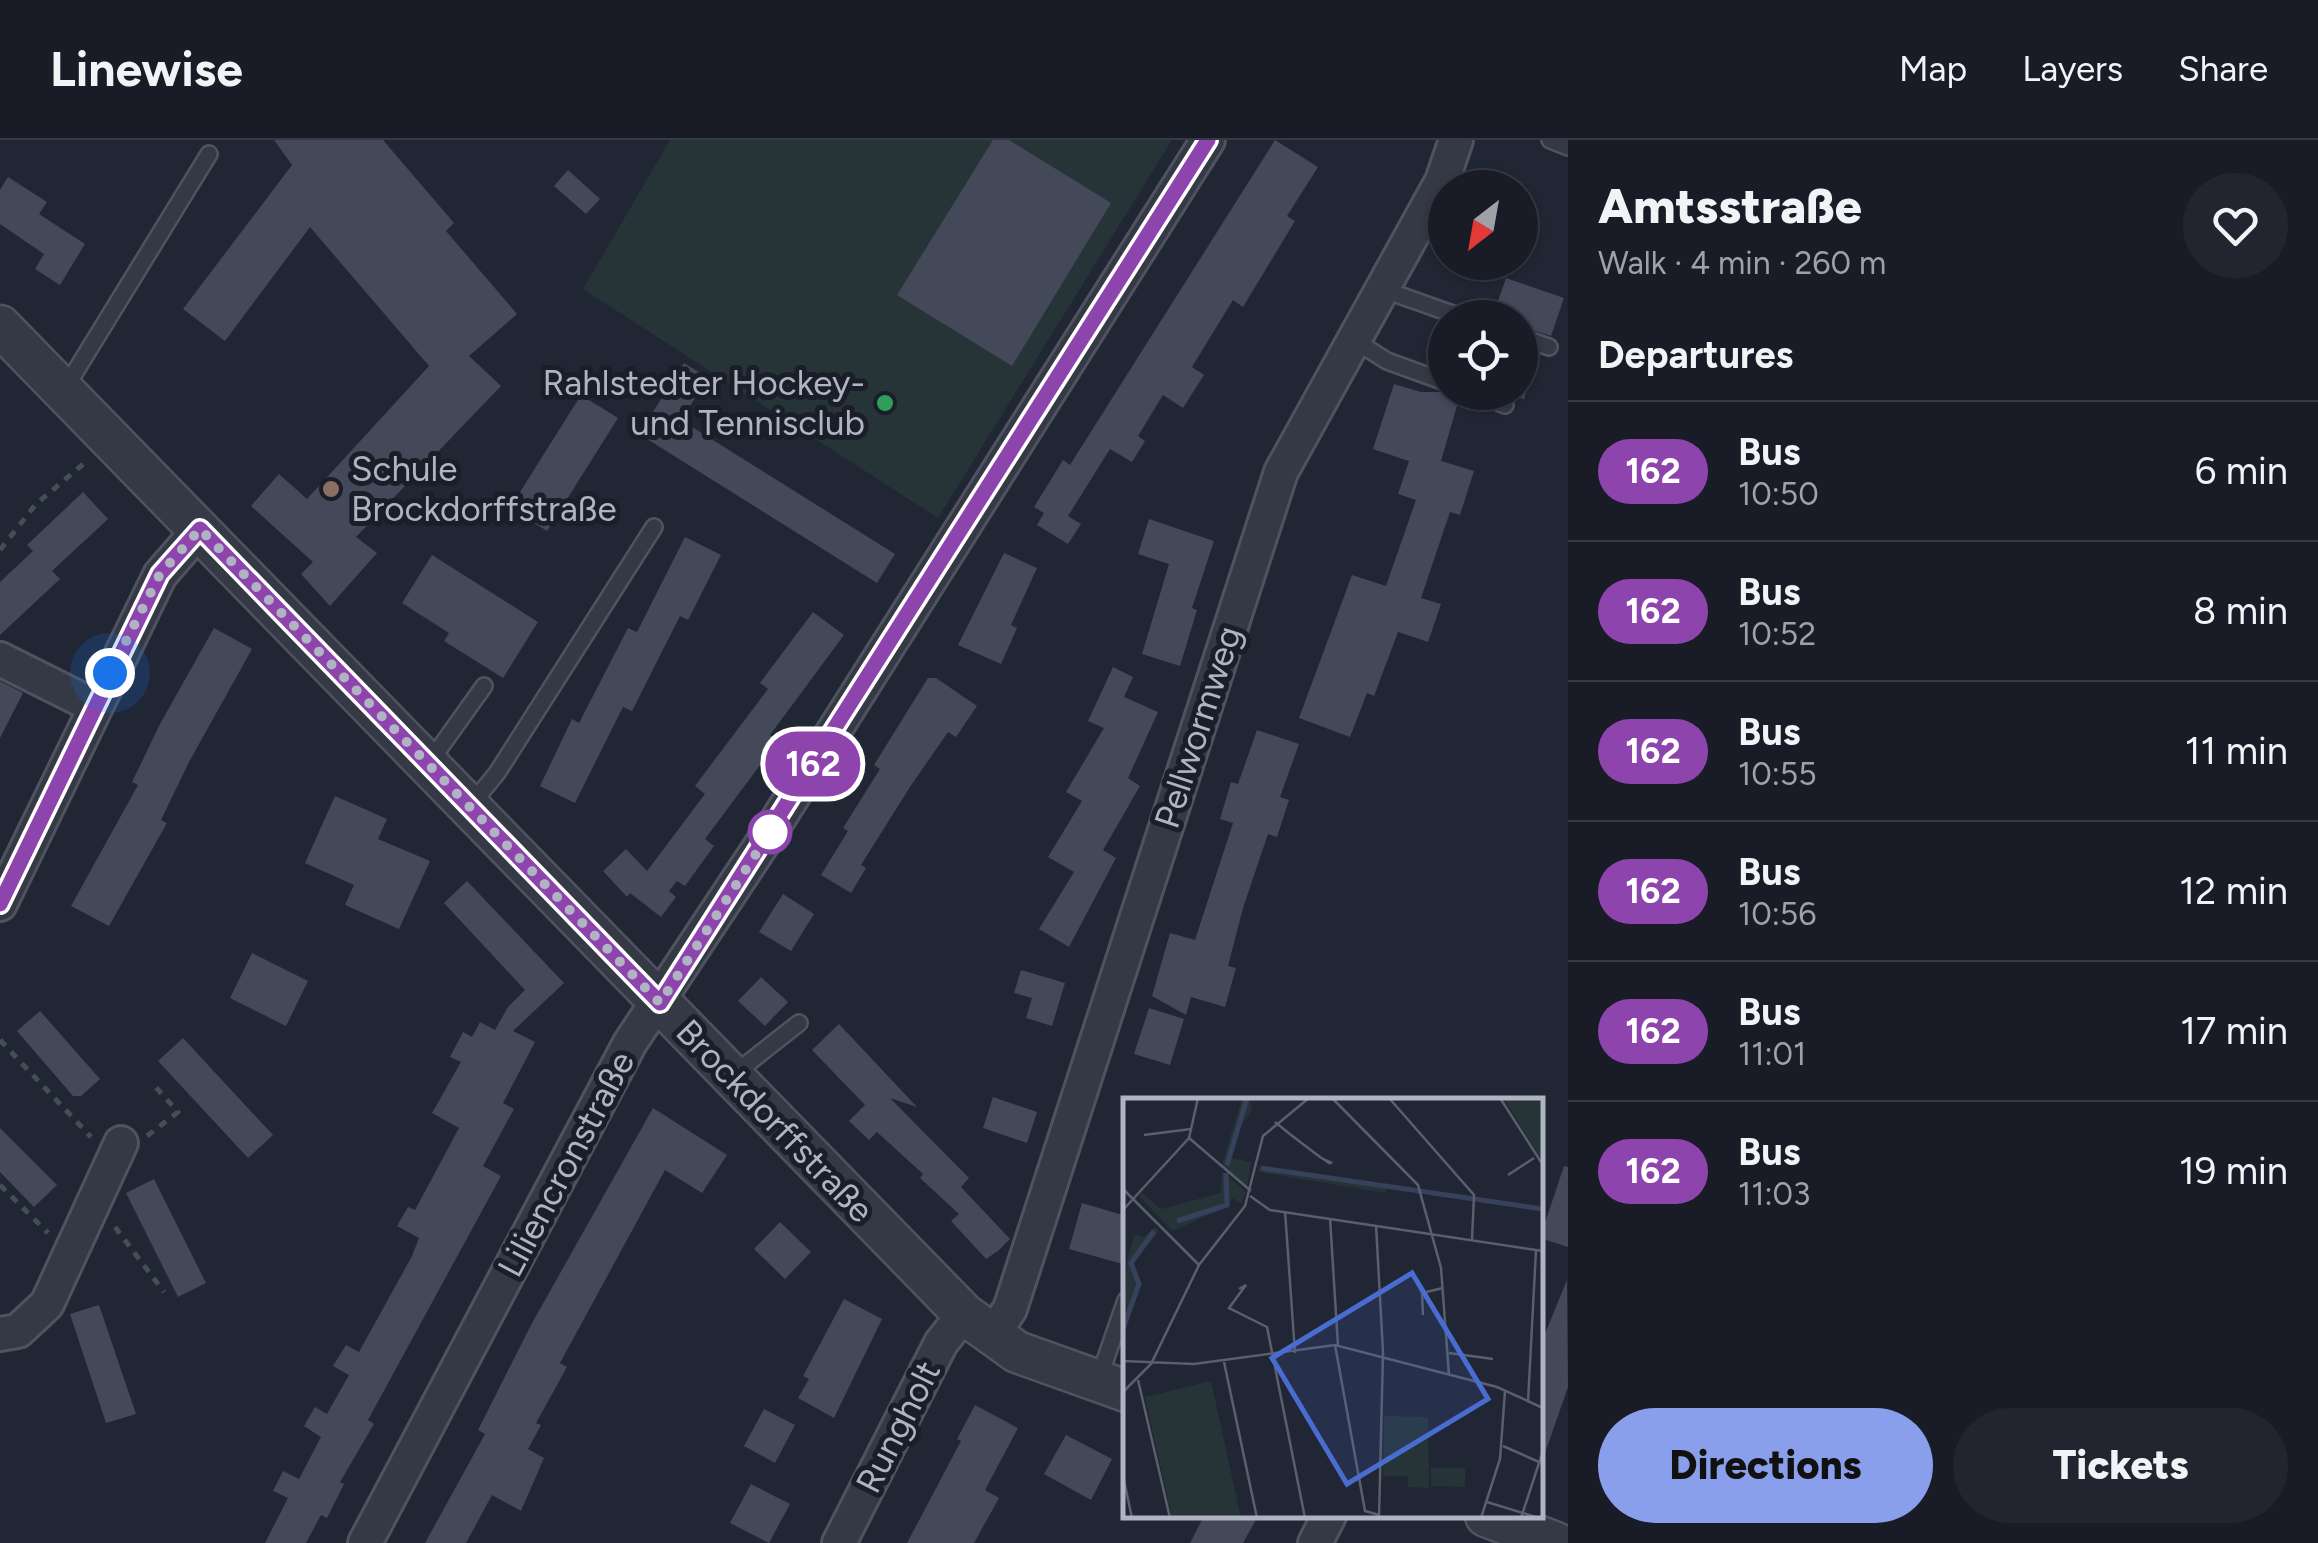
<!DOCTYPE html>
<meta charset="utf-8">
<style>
:root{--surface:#191c27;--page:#22252f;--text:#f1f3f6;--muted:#9fa1a7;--line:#373a44;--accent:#899fec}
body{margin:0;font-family:Figtree,sans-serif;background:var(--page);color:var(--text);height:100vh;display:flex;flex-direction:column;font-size:38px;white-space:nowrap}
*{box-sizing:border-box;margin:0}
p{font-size:32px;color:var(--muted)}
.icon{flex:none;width:55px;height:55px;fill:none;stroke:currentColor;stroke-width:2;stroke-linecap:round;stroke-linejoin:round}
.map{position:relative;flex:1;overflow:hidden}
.details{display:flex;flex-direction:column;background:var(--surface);width:750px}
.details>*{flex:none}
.badge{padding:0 20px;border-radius:32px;font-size:35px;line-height:65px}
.needle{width:65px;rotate:211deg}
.controls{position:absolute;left:1428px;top:30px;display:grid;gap:20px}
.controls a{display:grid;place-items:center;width:110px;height:110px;border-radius:50%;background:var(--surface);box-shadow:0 2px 8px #0004,0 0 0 2px var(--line);font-size:50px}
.you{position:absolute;width:50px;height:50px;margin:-25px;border:8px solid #fff;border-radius:50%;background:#1a73e8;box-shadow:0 0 0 15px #1a73e833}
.map>.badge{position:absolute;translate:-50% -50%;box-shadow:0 0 0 5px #fff}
h2{padding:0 30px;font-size:38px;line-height:90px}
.round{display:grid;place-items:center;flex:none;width:105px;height:105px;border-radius:52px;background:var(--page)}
.headline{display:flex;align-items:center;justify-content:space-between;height:170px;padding:0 30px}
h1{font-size:48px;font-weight:800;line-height:75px}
.action{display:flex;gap:20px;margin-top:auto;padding:20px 30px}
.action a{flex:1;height:115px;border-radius:60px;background:var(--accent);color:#111;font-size:40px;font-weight:800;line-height:115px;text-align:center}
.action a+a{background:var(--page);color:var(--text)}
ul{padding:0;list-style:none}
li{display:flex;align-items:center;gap:30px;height:140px;padding:0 30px;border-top:2px solid var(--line)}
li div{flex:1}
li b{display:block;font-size:38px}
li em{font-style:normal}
li .badge{min-width:110px;font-weight:700;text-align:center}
header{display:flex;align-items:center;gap:60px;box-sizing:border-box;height:140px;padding:0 50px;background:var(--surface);border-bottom:2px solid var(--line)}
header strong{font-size:48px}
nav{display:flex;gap:55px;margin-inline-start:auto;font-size:35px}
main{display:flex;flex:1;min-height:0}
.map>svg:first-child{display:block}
.green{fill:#263438}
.building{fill:#434959}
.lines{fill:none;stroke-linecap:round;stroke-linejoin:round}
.service-casing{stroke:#4f5360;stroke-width:20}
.minor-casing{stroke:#4f5360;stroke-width:38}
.tertiary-casing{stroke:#4f5360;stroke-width:45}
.path{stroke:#434f55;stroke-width:5;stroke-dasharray:8 8;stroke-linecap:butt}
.service{stroke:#353945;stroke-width:15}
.minor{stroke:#353945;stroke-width:32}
.tertiary{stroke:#353945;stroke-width:40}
.line-casing{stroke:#fff;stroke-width:22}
.line{stroke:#8e44ad;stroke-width:15}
.walk{stroke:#afb3c2;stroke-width:10;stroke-dasharray:0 18}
.leisure-dot{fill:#2e9e5b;stroke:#1a1e29;stroke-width:4}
.education-dot{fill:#8d6e63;stroke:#1a1e29;stroke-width:4}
.stop-dot{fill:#fff;stroke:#8e44ad;stroke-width:5}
.labels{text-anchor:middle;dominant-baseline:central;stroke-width:10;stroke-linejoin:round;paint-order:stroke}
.poi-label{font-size:35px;fill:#afb3c2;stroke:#1a1e29;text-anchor:end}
.street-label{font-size:35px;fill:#afb3c2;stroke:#1a1e29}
.inset-river{fill:none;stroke:#38415c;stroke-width:5}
.inset-road{fill:none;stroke:#5a5e6d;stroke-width:2.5}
.view{fill:#496cd1;fill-opacity:0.15;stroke:#496cd1;stroke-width:5}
.inset-edge{fill:none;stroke:#afb3c2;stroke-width:5}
</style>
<header>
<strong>Linewise</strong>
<nav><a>Map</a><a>Layers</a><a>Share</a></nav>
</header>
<main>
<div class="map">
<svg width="1568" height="1403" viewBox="0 0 1568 1403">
<rect width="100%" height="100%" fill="#212634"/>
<!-- green -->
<path class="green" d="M 670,0 L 1172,0 L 938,378 L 583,149 Z"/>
<!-- building -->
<path class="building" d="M 274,0 L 383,0 L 454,83 L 446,91 L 517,174 L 469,216 L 501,246 L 356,397 L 377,413 L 330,466 L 301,434 L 313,422 L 251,366 L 279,334 L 307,359 L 429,226 L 310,87 L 225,201 L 183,169 L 292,25 Z
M 993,0 L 1009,0 L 1111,63 L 1012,226 L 897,155 Z
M 1275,0 L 1318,27 L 1287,76 L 1295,81 L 1243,167 L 1233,160 L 1192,227 L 1204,235 L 1183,268 L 1163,255 L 1138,296 L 1145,301 L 1132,322 L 1110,309 L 1068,376 L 1081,384 L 1068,404 L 1037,385 L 1044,373 L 1034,367 L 1063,320 L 1070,325 Z
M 568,30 L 600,59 L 586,74 L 554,46 Z
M 8,37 L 47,62 L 39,74 L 85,104 L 60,145 L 35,129 L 44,114 L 0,84 L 0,50 Z
M 1506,138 L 1564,158 L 1551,196 L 1520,186 L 1520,178 L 1492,178 Z
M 1520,209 L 1539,215 L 1524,259 L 1520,258 Z
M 684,223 L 708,238 L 681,280 L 895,414 L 877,443 L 639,294 Z
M 1394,244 L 1421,252 L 1461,252 L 1441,321 L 1474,331 L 1460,375 L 1450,372 L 1421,458 L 1441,464 L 1428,502 L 1398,492 L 1374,556 L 1367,553 L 1350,597 L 1299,578 L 1352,435 L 1386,446 L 1416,360 L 1398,354 L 1409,321 L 1373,309 Z
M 581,255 L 618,278 L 547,391 L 510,368 Z
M 83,352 L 108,379 L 52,431 L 60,439 L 0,495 L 0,442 L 33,411 L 27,405 Z
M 1149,379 L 1214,401 L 1192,468 L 1197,470 L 1180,526 L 1142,514 L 1169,424 L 1138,414 Z
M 685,397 L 721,415 L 688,480 L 680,476 L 632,571 L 623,567 L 575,663 L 540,646 L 572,579 L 579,583 L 628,488 L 637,492 Z
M 1004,413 L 1037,428 L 1011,485 L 1017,488 L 1001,524 L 958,505 Z
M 432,415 L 538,482 L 503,538 L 444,501 L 449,493 L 402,463 Z
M 813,472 L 844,495 L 770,595 L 778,601 L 705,699 L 714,706 L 685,746 L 677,741 L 669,751 L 676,757 L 661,777 L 630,753 L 627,757 L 603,731 L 626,709 L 647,731 L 705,654 L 695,646 L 768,549 L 760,543 Z
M 214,488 L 252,509 L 189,622 L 161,680 L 167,683 L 109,786 L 71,766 L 138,645 L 132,642 L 160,584 Z
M 1113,527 L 1133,537 L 1124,557 L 1158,572 L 1128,638 L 1140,646 L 1103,710 L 1116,718 L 1069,807 L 1039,789 L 1074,732 L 1048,717 L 1082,661 L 1066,652 L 1104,588 L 1088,581 Z
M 928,538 L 936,538 L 977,566 L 956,597 L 948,592 L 910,647 L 861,725 L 866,728 L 851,753 L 821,735 L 848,691 L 843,688 L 880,629 L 874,625 Z
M 0,541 L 23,553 L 0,598 Z
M 1257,590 L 1299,604 L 1280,657 L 1289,660 L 1277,697 L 1268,694 L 1243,768 L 1228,826 L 1236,828 L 1225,867 L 1191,857 L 1186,875 L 1152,856 L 1170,793 L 1195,800 L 1233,683 L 1220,679 L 1231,642 L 1238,644 Z
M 335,656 L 387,679 L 378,699 L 430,721 L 399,789 L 345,765 L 354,745 L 305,723 Z
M 467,741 L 564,843 L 513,891 L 535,902 L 503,963 L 514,969 L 483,1026 L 501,1036 L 368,1280 L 374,1284 L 340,1342 L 344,1344 L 327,1378 L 321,1375 L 306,1403 L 265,1403 L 288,1358 L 273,1351 L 283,1331 L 299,1339 L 321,1297 L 304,1286 L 315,1267 L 327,1274 L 349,1235 L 333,1226 L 346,1205 L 359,1212 L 412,1116 L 419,1098 L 397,1086 L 408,1067 L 415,1070 L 459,988 L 432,973 L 461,922 L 450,917 L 463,892 L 472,897 L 480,882 L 495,890 L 508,867 L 525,850 L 444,763 Z
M 783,754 L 814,774 L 791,811 L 759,792 Z
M 252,813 L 308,841 L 286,886 L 230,858 Z
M 1021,830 L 1065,843 L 1052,886 L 1026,878 L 1032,858 L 1014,853 Z
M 761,837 L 788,862 L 765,886 L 738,861 Z
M 1149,868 L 1184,879 L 1170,925 L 1134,914 Z
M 40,871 L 100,939 L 81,956 L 73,956 L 17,891 Z
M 839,884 L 917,967 L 890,958 L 969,1038 L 961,1047 L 1010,1099 L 998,1111 L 986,1119 L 951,1081 L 959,1074 L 920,1038 L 923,1034 L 877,992 L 869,1000 L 849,981 L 865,965 L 812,910 Z
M 183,898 L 273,995 L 248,1018 L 158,921 Z
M 993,957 L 1037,972 L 1027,1003 L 983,988 Z
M 653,968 L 727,1015 L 702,1053 L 665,1030 L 560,1223 L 567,1227 L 536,1283 L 541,1285 L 528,1309 L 544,1318 L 521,1371 L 492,1355 L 466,1403 L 425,1403 L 485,1294 L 478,1290 L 531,1185 Z
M 0,988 L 57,1045 L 34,1067 L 0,1032 Z
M 1564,1026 L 1568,1027 L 1568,1107 L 1540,1098 Z
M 154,1039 L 206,1143 L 178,1157 L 126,1053 Z
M 1082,1063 L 1126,1076 L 1126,1125 L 1069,1109 Z
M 780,1082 L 811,1112 L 785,1139 L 754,1109 Z
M 1567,1140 L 1568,1247 L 1544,1316 L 1540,1206 Z
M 844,1159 L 882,1179 L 834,1278 L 798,1258 L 809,1239 L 803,1236 Z
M 99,1165 L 136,1274 L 106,1283 L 70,1174 Z
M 975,1265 L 1018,1288 L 985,1350 L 999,1358 L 974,1403 L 907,1403 L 961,1301 L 957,1299 Z
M 764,1269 L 795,1285 L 775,1323 L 744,1306 Z
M 1066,1295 L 1112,1319 L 1091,1360 L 1044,1334 Z
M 751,1344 L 790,1364 L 769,1403 L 730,1383 Z
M 1204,1376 L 1258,1376 L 1243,1403 L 1190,1403 Z"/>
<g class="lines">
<defs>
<path id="service" d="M 1550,0 L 1568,7
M 1382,149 L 1464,178
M 1520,197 L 1549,207
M 1354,200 L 1387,221 L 1445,242
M 64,250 L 209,14
M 1472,252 L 1505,265
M 429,623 L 484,546
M 470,666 L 497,633 L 654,387
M 734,934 L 799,883
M 1099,1238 L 1126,1160"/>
<path id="minor" d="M 0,519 L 94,566
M 0,764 L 160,435 L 200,389
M 0,1194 L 18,1191 L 47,1164 L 121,1003
M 991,1197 L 1010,1169 L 1281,332 L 1442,41 L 1456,0
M 365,1403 L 630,903 L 770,692 L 1208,0
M 839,1403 L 941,1203 L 964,1174
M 1315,1403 L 1329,1376"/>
<path id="tertiary" d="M 0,186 L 964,1174 L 1017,1212 L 1126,1251
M 1486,1376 L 1556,1403"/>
</defs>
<!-- service casing -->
<use href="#service" class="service-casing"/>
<!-- minor casing -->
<use href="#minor" class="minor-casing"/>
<!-- tertiary casing -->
<use href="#tertiary" class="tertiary-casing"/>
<!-- path -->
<path class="path" d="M 0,410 L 36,364 L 88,320
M 0,900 L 91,997
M 147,996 L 178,972 L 152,943
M 0,1045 L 48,1093
M 115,1087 L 164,1152"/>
<!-- service -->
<use href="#service" class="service"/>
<!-- minor -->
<use href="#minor" class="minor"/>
<!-- tertiary -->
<use href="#tertiary" class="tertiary"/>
</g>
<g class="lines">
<defs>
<path id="line" d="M 0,764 L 160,434 L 200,389 L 660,863 L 1208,0"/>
</defs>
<!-- line casing -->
<use href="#line" class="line-casing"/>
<!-- line -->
<use href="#line" class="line"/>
<!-- walk -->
<path class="walk" d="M 110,533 L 160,434 L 200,389 L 660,863 L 770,692"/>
</g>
<!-- markers -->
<circle class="leisure-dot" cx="885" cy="263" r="10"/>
<circle class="education-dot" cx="331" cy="349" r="10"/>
<circle class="stop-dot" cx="770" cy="692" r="20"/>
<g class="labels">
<!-- poi labels -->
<g class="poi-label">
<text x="865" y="243">Rahlstedter Hockey-<tspan x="865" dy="40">und Tennisclub</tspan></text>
<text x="351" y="329" text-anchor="start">Schule<tspan x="351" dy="40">Brockdorffstraße</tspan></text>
</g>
<!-- street labels -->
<g class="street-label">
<text transform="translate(1198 587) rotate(-72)">Pellwormweg</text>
<text transform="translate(775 981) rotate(46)">Brockdorffstraße</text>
<text transform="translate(566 1024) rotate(-62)">Liliencronstraße</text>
<text transform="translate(898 1287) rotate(-63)">Rungholt</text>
</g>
</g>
<!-- overview -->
<g transform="translate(1123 958)">
<rect width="420" height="420" fill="#212634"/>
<path d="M 119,0 L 126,0 L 129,12 L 112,36 L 107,60 L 128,64 L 124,90 L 99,67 ZM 380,0 L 420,0 L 420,63 ZM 136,68 L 263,89 L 263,95 L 136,74 ZM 99,73 L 123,94 L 118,106 L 109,100 L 104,109 L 49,133 L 17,99 L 18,94 L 38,111 L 98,95 ZM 32,129 L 36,133 L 9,167 L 17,189 L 0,234 L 4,161 L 12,136 L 21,139 ZM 88,283 L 118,420 L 49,420 L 22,299 ZM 261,318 L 305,319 L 306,390 L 285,389 L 285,378 L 260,378 ZM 308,370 L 342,370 L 342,389 L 308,388 Z" fill="#263438"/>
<path class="inset-river" d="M 104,67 L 124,0M 138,70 L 420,111M 54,123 L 104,107 L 103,75M 0,231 L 16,186 L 8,165 L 31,133"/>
<path class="inset-road" d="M 209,0 L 295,87 L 318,170 L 326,277M 266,0 L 351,97 L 349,142M 377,0 L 420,67M 152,24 L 168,37 L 197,59 L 202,62 L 206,65 L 209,65 L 202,62M 21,37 L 68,31M 66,40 L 128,93M 385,77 L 411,60M 0,91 L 76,167M 127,98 L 147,112 L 420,153M 0,112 L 66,40 L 75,0M 162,113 L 172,255M 207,120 L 215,248M 253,127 L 260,254 L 256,420M 116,191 L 123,187 L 106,210 L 144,229 L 182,420M 300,217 L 299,195 L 320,190M 212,247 L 242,413 L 256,417M 326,255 L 370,261M 0,263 L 71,266 L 212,247 L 374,289 L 420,310M 101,264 L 134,420M 15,282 L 47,420M 0,294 L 28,266 L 76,167 L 122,108 L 140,38 L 186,0M 405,304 L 413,152M 380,348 L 416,364M 0,378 L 9,420M 364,404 L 416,420M 358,420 L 377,361 L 382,293M 398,420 L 420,353"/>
<path class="view" d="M 289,175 L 365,301 L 224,386 L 149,260 Z"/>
<rect width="420" height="420" class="inset-edge"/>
</g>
</svg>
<div class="controls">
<a><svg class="needle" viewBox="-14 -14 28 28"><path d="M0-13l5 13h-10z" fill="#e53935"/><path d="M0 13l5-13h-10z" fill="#9fa1a7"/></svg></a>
<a><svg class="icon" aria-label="locate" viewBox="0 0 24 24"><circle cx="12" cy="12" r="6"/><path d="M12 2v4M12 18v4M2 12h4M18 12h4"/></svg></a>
</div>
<div class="you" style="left:110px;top:533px"></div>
<b class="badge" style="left:813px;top:624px;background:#8e44ad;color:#fff">162</b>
</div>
<section class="details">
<div class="headline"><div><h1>Amtsstraße</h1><p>Walk · 4 min · 260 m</p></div><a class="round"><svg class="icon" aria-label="heart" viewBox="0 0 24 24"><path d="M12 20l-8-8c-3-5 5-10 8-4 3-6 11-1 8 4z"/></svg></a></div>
<h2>Departures</h2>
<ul>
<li><span class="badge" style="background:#8e44ad;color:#fff">162</span><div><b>Bus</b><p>10:50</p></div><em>6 min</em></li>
<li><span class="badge" style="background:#8e44ad;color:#fff">162</span><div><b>Bus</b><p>10:52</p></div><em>8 min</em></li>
<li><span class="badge" style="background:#8e44ad;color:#fff">162</span><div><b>Bus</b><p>10:55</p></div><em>11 min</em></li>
<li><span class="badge" style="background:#8e44ad;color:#fff">162</span><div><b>Bus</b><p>10:56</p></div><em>12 min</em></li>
<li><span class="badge" style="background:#8e44ad;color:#fff">162</span><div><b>Bus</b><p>11:01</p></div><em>17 min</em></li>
<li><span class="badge" style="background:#8e44ad;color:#fff">162</span><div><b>Bus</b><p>11:03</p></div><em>19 min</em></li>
</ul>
<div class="action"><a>Directions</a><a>Tickets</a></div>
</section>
</main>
